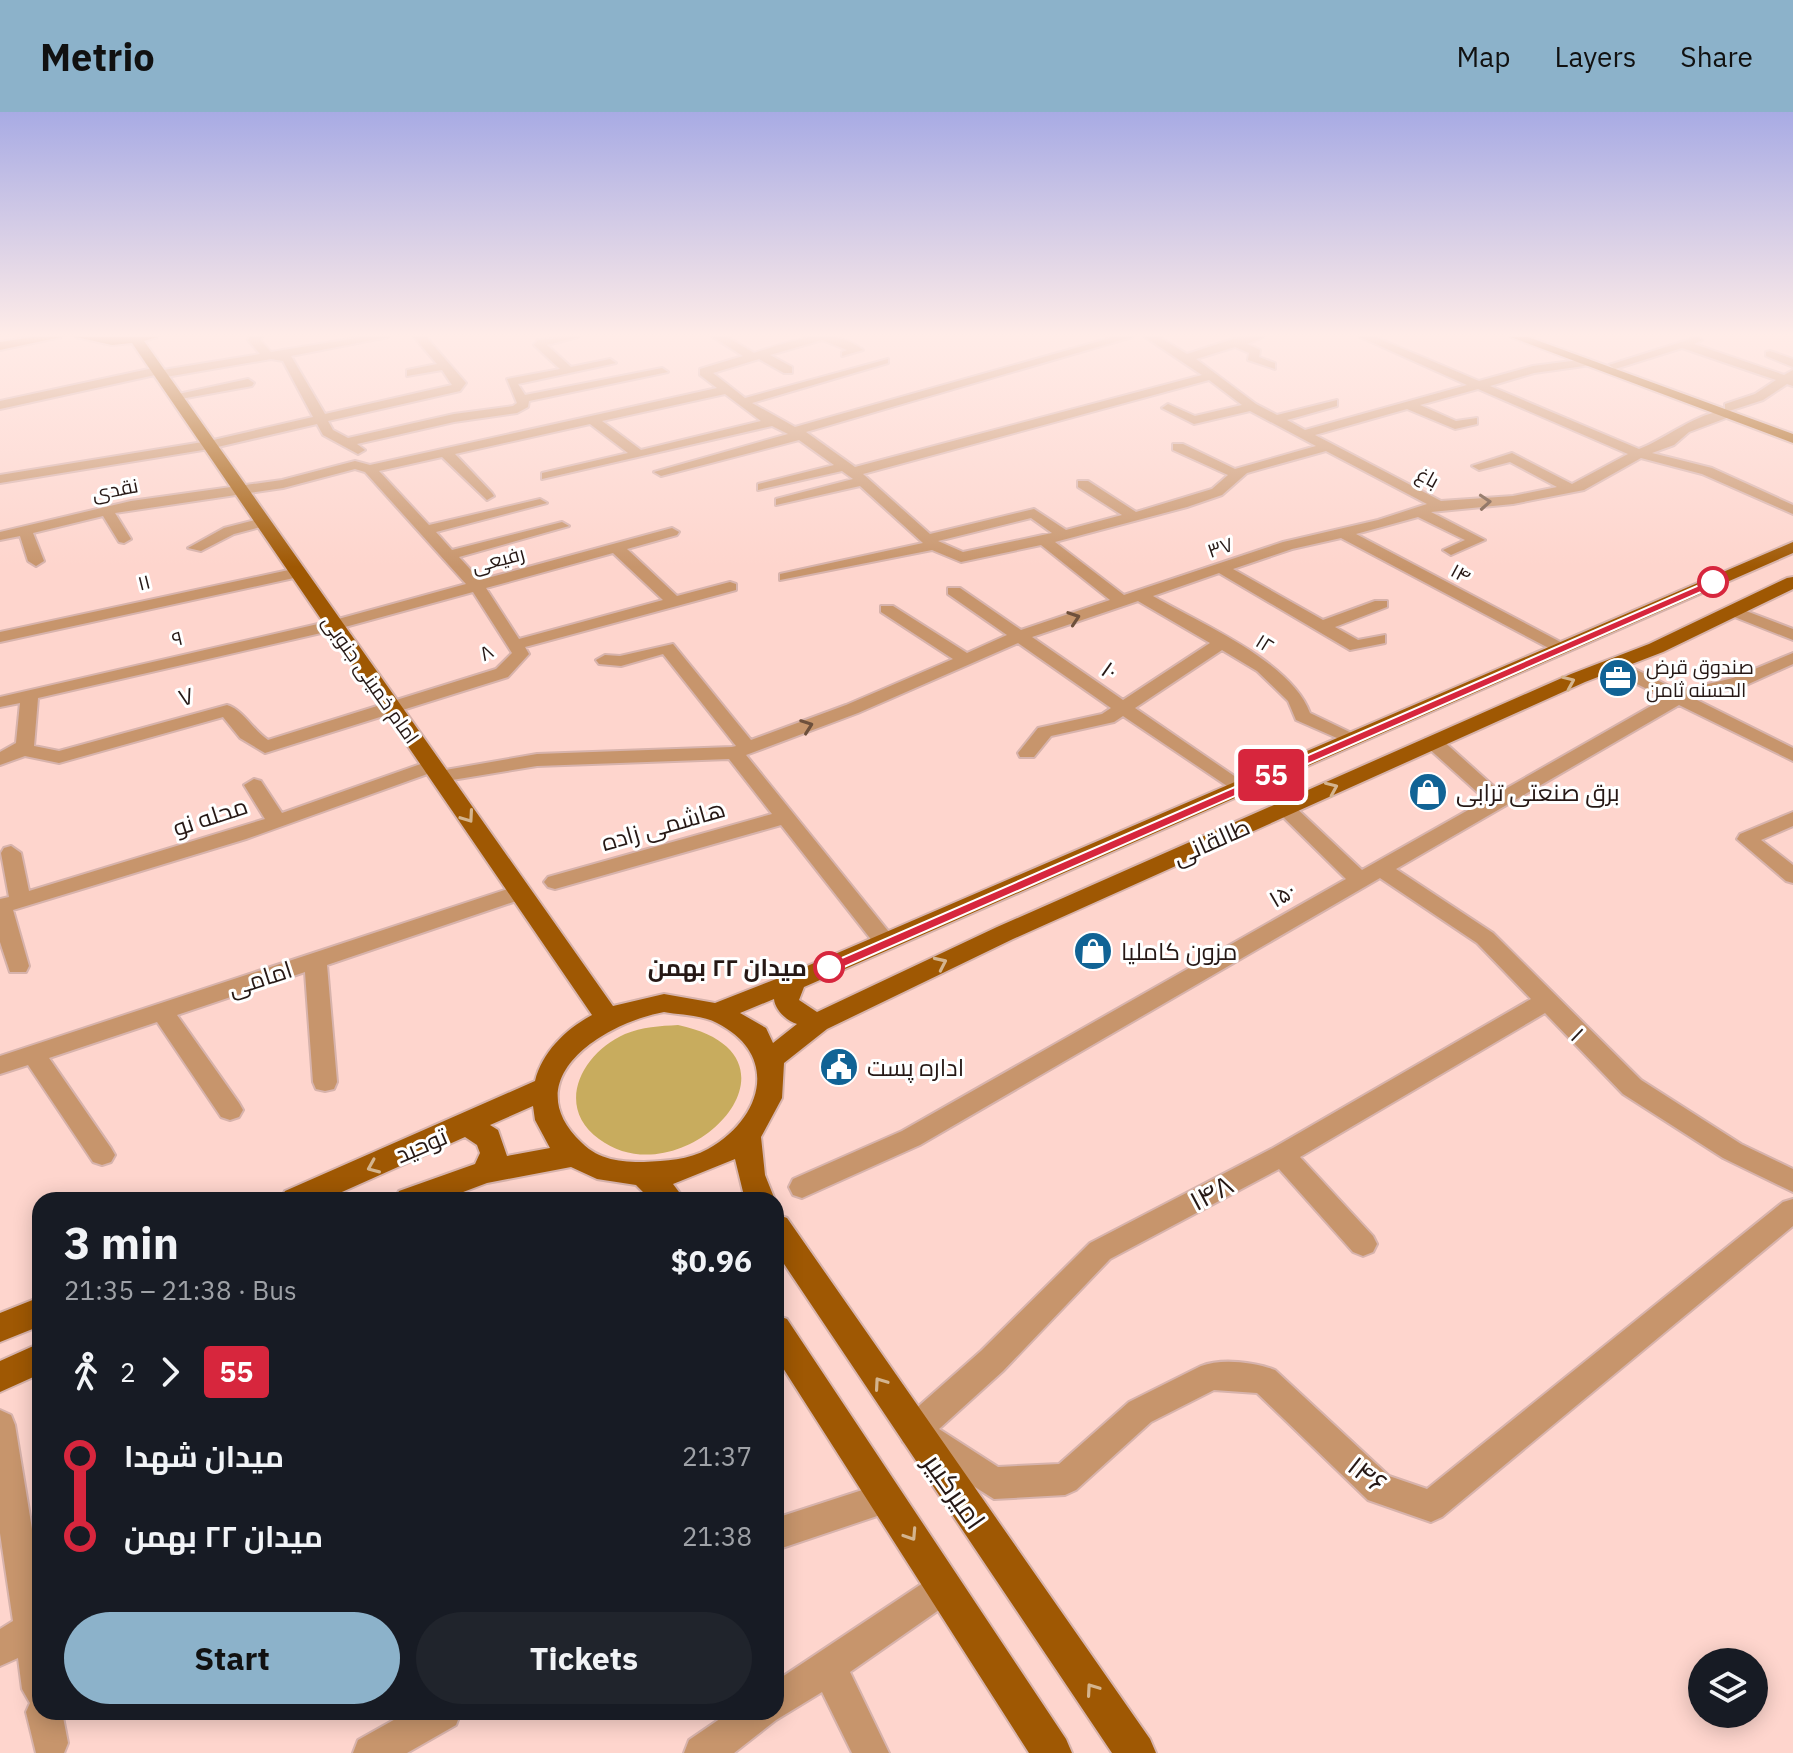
<!DOCTYPE html>
<meta charset="utf-8">
<style>
:root{--surface:#171b24;--page:#20242c;--text:#f1f3f6;--muted:#9ea1a6;--accent:#8cb2ca}
body{margin:0;font-family:"IBM Plex Sans",Cairo,sans-serif;background:var(--page);color:var(--text);height:100vh;display:flex;flex-direction:column;font-size:30px;white-space:nowrap}
*{box-sizing:border-box;margin:0}
p{font-size:26px;color:var(--muted)}
.icon{flex:none;width:44px;height:44px;fill:none;stroke:currentColor;stroke-width:2;stroke-linecap:round;stroke-linejoin:round}
.map{position:relative;flex:1;overflow:hidden}
.details{position:absolute;left:32px;top:1080px;width:752px;height:528px;display:flex;flex-direction:column;background:var(--surface);border-radius:24px;box-shadow:0 4px 20px #0003}
.details>*{flex:none}
.badge{padding:0 16px;border-radius:6px;font-size:28px;line-height:52px}
.controls{position:absolute;left:1688px;top:1536px;display:grid;gap:16px}
.controls a{display:grid;place-items:center;width:80px;height:80px;border-radius:50%;background:var(--surface);box-shadow:0 4px 20px #0003;font-size:40px}
.map>.badge{position:absolute;translate:-50% -50%;box-shadow:0 0 0 4px #fff}
.legs{display:flex;align-items:center;gap:12px;height:88px;padding:0 32px;font-size:26px}
.legs p{margin-inline-start:auto}
.head{display:flex;align-items:center;justify-content:space-between;height:136px;padding:0 32px}
h1{font-size:44px;font-weight:700;line-height:60px}
.primary-button{display:flex;gap:16px;margin-top:auto;padding:16px 32px}
.primary-button a{flex:1;height:92px;border-radius:48px;background:var(--accent);color:#111;font-size:32px;font-weight:700;line-height:92px;text-align:center}
.primary-button a+a{background:var(--page);color:var(--text)}
ul{padding:0 32px;list-style:none}
li{display:flex;align-items:center;gap:28px;height:80px;font-size:30px}
li i{display:grid;place-items:center;width:12px;height:100%;margin:0 10px;background:currentColor}
li i::after{content:'';width:20px;height:20px;margin:-10px;border:6px solid;border-radius:50%;background:var(--surface)}
li p{margin-inline-start:auto}
li:first-child i{background:linear-gradient(#0000 50%,currentColor 0)}
li:last-child i{background:linear-gradient(currentColor 50%,#0000 0)}
header{display:flex;align-items:center;gap:48px;box-sizing:border-box;height:112px;padding:0 40px;background:var(--accent);color:#111}
header strong{font-size:38px}
nav{display:flex;gap:44px;margin-inline-start:auto;font-size:28px}
.map>svg:first-child{display:block}
.green{fill:#c8ac5e}
.lines{fill:none;stroke-linecap:round;stroke-linejoin:round}
.street-casing{stroke:#d7b3ac;stroke-width:4}
.secondary-casing{stroke:#d7b3ac;stroke-width:4}
.primary-casing{stroke:#d7b3ac;stroke-width:4}
.street{fill:#c7956c;fill-rule:evenodd}
.secondary{fill:#b76e28;fill-rule:evenodd}
.primary{fill:#9f5803;fill-rule:evenodd}
.oneway{stroke:#6e503c}
.oneway2{stroke:#d4b48e}
.line-1{fill:#d7263d;stroke:#fff;stroke-width:2}
.stop-1-dot{fill:#fff;stroke:#d7263d;stroke-width:4}
.labels{text-anchor:middle;dominant-baseline:central;stroke-width:6;stroke-linejoin:round;paint-order:stroke}
.far-street-label{font-size:20px;fill:#261815;stroke:#fff}
.far-poi-label{font-size:20px;fill:#261815;stroke:#fff;text-anchor:start}
.street-label{font-size:24px;fill:#261815;stroke:#fff}
.poi-label{font-size:24px;fill:#261815;stroke:#fff;text-anchor:start}
.stop-label{font-size:24px;font-weight:bold;fill:#261815;stroke:#fff;text-anchor:end}
.near-street-label{font-size:28px;fill:#261815;stroke:#fff}
</style>
<header>
<strong>Metrio</strong>
<nav><a>Map</a><a>Layers</a><a>Share</a></nav>
</header>
<div class="map">
<svg width="1793" height="1641" viewBox="0 0 1793 1641">
<rect width="100%" height="100%" fill="#fed5cd"/>
<!-- green -->
<path class="green" d="M 678,913 C 824,944 683,1090 599,1027 C 554,994 582,941 625,922 C 642,915 660,914 678,913 Z"/>
<g class="lines">
<defs>
<path id="street" d="M 250,225 L 262,225 L 260,228 L 271,240 L 363,225 L 388,225 L 291,244 L 325,302 L 452,273 L 442,258 L 407,264 L 407,258 L 437,252 L 414,225 L 426,225 L 466,271 L 460,279 L 328,309 L 333,318 L 348,326 L 454,302 L 513,294 L 517,291 L 507,267 L 560,257 L 534,233 L 538,228 L 578,225 L 547,233 L 571,255 L 610,247 L 616,251 L 518,272 L 525,283 L 662,256 L 668,260 L 529,289 L 528,295 L 517,301 L 454,310 L 357,332 L 365,338 L 358,342 L 323,323 L 317,312 L 209,337 L 0,371 L 0,363 L 209,329 L 313,305 L 283,249 L 271,247 L 160,266 L 155,263 L 0,297 L 0,289 L 158,255 L 163,258 L 260,242 L 248,228 Z
M 713,225 L 727,225 L 754,241 C 790,230 830,212 863,238 L 842,244 L 842,240 L 847,238 L 822,228 L 770,243 L 792,255 L 792,261 L 784,261 L 759,247 L 713,261 L 745,286 L 888,247 L 888,251 L 752,291 L 795,315 L 1114,225 L 1132,225 L 806,320 L 855,355 L 1202,263 L 1145,225 L 1159,225 L 1187,242 L 1233,227 L 1263,225 L 1247,232 L 1260,238 L 1259,245 L 1275,251 L 1275,257 L 1248,248 L 1249,241 L 1235,235 L 1196,247 L 1256,292 L 1277,303 L 1337,288 L 1337,294 L 1287,308 L 1305,318 L 1467,273 L 1360,225 L 1375,225 L 1479,269 L 1533,254 L 1587,247 L 1591,249 L 1591,253 L 1534,261 L 1490,274 L 1639,337 C 1666,327 1701,297 1729,299 L 1729,305 L 1689,320 L 1674,333 L 1652,341 L 1712,356 L 1793,393 L 1793,402 L 1702,362 L 1641,346 L 1584,378 L 1513,392 L 1431,400 L 1485,428 L 1451,443 L 1443,438 L 1465,428 L 1418,405 L 1356,422 L 1566,533 L 1568,537 L 1560,542 L 1341,426 L 1292,437 L 1233,457 L 1323,508 L 1375,489 L 1387,489 L 1387,495 L 1335,515 L 1358,528 L 1385,523 L 1385,531 L 1350,538 L 1219,461 L 1153,484 C 1199,511 1291,549 1310,601 L 1362,626 L 1353,632 L 1346,630 L 1296,608 L 1288,589 L 1257,559 L 1222,538 L 1135,596 L 1246,672 L 1249,676 L 1239,682 L 1123,604 L 1114,610 L 1051,624 L 1034,645 L 1020,645 L 1018,641 L 1038,616 L 1102,602 L 1111,596 L 1018,531 L 858,601 L 746,643 L 893,825 L 896,830 L 893,835 L 877,835 L 781,713 L 555,777 L 548,775 L 544,770 L 548,765 L 772,702 L 729,647 L 537,654 L 440,670 L 433,668 L 430,664 L 433,660 L 246,727 L 13,798 L 29,854 L 26,860 L 10,860 L 0,830 L 0,787 L 9,785 L 1,741 L 4,736 L 11,734 L 21,741 L 29,779 L 265,707 L 244,673 L 254,667 L 261,669 L 282,701 L 432,648 L 441,654 L 434,660 L 537,642 L 732,635 L 736,634 L 663,542 L 621,554 L 599,552 L 596,548 L 605,543 L 620,544 L 673,532 L 751,628 L 846,593 L 953,547 L 881,500 L 881,494 L 893,494 L 967,541 L 1007,523 L 948,482 L 948,476 L 960,476 L 1021,518 L 1110,488 L 1041,433 L 961,450 L 932,438 L 780,468 L 780,462 L 923,431 L 860,374 L 776,393 L 776,387 L 853,367 L 842,359 L 758,378 L 758,372 L 834,353 L 799,328 L 661,364 L 654,360 L 788,322 L 772,314 L 542,367 L 542,361 L 628,341 L 590,312 L 455,342 L 492,381 L 494,384 L 487,388 L 442,345 L 379,359 L 429,413 L 540,387 L 547,391 L 436,420 L 452,438 L 562,410 L 569,414 L 459,445 L 480,468 L 672,416 L 679,420 L 677,423 L 627,437 L 677,484 L 730,470 L 736,472 L 736,478 L 525,535 L 529,542 L 508,565 L 265,641 L 240,626 L 223,605 L 59,651 L 25,644 L 0,653 L 0,640 L 16,631 L 20,591 L 0,595 L 0,585 L 331,509 L 466,472 L 365,360 L 355,357 L 283,376 L 115,401 L 131,427 L 124,431 L 119,430 L 103,404 L 33,421 L 44,449 L 36,454 L 28,449 L 20,424 L 0,428 L 0,420 L 131,389 L 282,368 L 355,349 L 370,353 L 717,276 L 700,263 L 700,257 L 743,244 ZM 1209,268 L 1242,293 L 1195,304 L 1168,292 L 1162,296 L 1194,312 L 1250,299 L 1316,334 L 1235,357 L 1183,332 L 1173,332 L 1173,338 L 1228,363 L 1212,377 L 1136,400 L 1088,369 L 1078,369 L 1078,375 L 1122,403 L 1066,418 L 1034,397 L 930,422 L 863,362 ZM 1478,277 L 1628,342 L 1572,372 L 1512,341 L 1472,354 L 1479,358 L 1510,350 L 1557,375 L 1513,384 L 1441,389 L 1315,323 L 1407,297 L 1455,317 L 1477,312 L 1477,306 L 1456,309 L 1420,293 ZM 725,282 L 761,309 L 641,338 L 602,309 ZM 1326,339 L 1427,392 L 1378,408 L 1283,430 L 1124,483 L 1055,430 L 1187,395 L 1222,383 L 1247,361 ZM 1031,406 L 1052,421 L 963,440 L 938,429 ZM 613,441 L 663,488 L 519,527 L 486,476 ZM 473,480 L 512,541 L 496,557 L 268,628 C 254,619 242,597 227,593 L 59,639 L 34,634 L 38,586 L 334,518 ZM 1138,489 L 1210,531 L 1123,588 L 1032,525 Z
M 1697,225 L 1702,228 L 1694,232 L 1784,263 L 1793,258 L 1793,274 L 1787,272 L 1763,288 L 1729,299 L 1725,298 L 1725,292 L 1755,282 L 1776,268 L 1682,236 L 1615,257 L 1609,253 Z
M 1770,239 L 1793,247 L 1793,255 L 1766,244 L 1766,240 Z
M 248,267 L 254,271 L 252,274 L 175,288 L 169,284 Z
M 263,406 L 270,410 L 268,413 L 234,422 L 201,439 L 188,436 L 224,416 Z
M 298,456 L 303,458 L 303,464 L 0,530 L 0,520 Z
M 1733,494 L 1793,517 L 1793,528 L 1727,502 L 1727,496 Z
M 1793,541 L 1793,552 L 1744,574 L 1693,586 L 1793,636 L 1793,649 L 1679,593 L 1396,757 L 1493,821 L 1641,968 L 1741,1032 L 1793,1057 L 1793,1080 L 1723,1046 L 1623,982 L 1545,901 L 1300,1045 L 1373,1124 L 1377,1132 L 1373,1140 L 1363,1144 L 1353,1140 L 1279,1057 L 1110,1147 L 1003,1259 L 939,1317 L 998,1355 L 1059,1352 L 1129,1290 L 1201,1254 C 1221,1246 1255,1250 1275,1258 L 1389,1364 L 1427,1377 L 1783,1090 L 1793,1087 L 1793,1114 L 1442,1405 L 1431,1410 L 1368,1388 L 1257,1281 L 1214,1278 L 1151,1310 L 1076,1378 L 1065,1383 L 994,1387 L 903,1330 L 899,1319 L 903,1308 L 981,1239 L 1090,1131 L 1273,1036 L 1531,887 L 1477,831 L 1380,766 L 920,1033 L 802,1086 L 793,1083 L 789,1075 L 793,1067 L 902,1019 L 1346,767 L 1278,700 L 1275,696 L 1278,692 L 1292,692 L 1362,758 L 1486,688 L 1426,634 L 1426,626 L 1440,626 L 1500,680 L 1665,586 L 1607,557 L 1607,549 L 1619,549 L 1679,579 L 1733,566 Z
M 1793,700 L 1793,714 L 1761,728 L 1793,753 L 1793,771 L 1786,769 L 1737,727 L 1740,722 Z
M 520,773 L 531,780 L 528,785 L 327,853 L 337,970 L 334,977 L 325,979 L 316,977 L 313,970 L 305,860 L 177,903 L 239,991 L 243,998 L 239,1005 L 230,1008 L 221,1005 L 157,910 L 49,946 L 111,1036 L 115,1043 L 111,1050 L 102,1053 L 93,1050 L 28,953 L 0,962 L 0,944 Z
M 0,1298 L 11,1303 L 15,1313 L 40,1466 L 40,1600 L 62,1600 L 68,1631 L 64,1641 L 36,1641 L 26,1600 L 30,1591 L 22,1577 L 18,1546 L 0,1554 L 0,1517 L 13,1509 L 0,1421 Z
M 887,1370 L 898,1375 L 903,1386 L 898,1397 L 776,1438 L 776,1406 Z
M 944,1457 L 956,1462 L 961,1474 L 956,1486 L 850,1560 L 889,1641 L 852,1641 L 822,1580 L 776,1608 L 734,1641 L 684,1641 L 689,1628 L 730,1600 L 776,1600 L 776,1569 Z
M 408,1600 L 461,1600 L 456,1613 L 407,1641 L 353,1641 L 358,1628 Z"/>
<path id="secondary" d="M 33,225 L 61,225 L 0,238 L 0,230 Z"/>
<path id="primary" d="M 76,225 L 157,225 L 144,229 L 613,894 L 664,882 L 715,891 L 784,864 L 1793,430 L 1793,441 L 804,875 L 799,888 L 817,900 L 997,815 L 1571,562 L 1649,532 L 1787,466 L 1793,465 L 1793,477 L 1663,540 L 1585,570 L 1013,827 L 827,917 L 784,951 L 782,986 L 761,1025 L 765,1063 L 775,1088 L 745,1088 L 735,1047 L 673,1072 L 685,1088 L 651,1088 L 636,1073 L 597,1067 L 571,1055 L 487,1071 L 442,1088 L 394,1088 L 399,1079 L 475,1052 L 480,1041 L 477,1033 L 465,1025 L 324,1088 L 280,1088 L 285,1079 L 535,969 C 542,940 566,917 592,903 L 132,231 L 112,233 ZM 774,887 C 775,898 787,909 797,912 L 773,931 L 766,916 L 740,901 ZM 664,900 C 680,903 703,903 717,911 C 780,943 763,1006 708,1037 C 688,1048 666,1049 644,1050 C 621,1050 599,1048 582,1031 C 514,967 604,911 664,900 ZM 533,994 L 535,1008 L 550,1036 L 507,1044 L 498,1018 L 490,1013 Z
M 1511,225 L 1528,225 L 1793,322 L 1793,331 Z
M 776,1102 L 787,1106 L 1150,1627 L 1156,1641 L 1112,1641 L 776,1140 Z
M 40,1185 L 40,1214 L 0,1230 L 0,1201 Z
M 776,1203 L 787,1207 L 1066,1627 L 1072,1641 L 1029,1641 L 776,1245 Z
M 40,1231 L 40,1262 L 0,1280 L 0,1249 Z"/>
</defs>
<!-- street casing -->
<use href="#street" class="street-casing"/>
<!-- secondary casing -->
<use href="#secondary" class="secondary-casing"/>
<!-- primary casing -->
<use href="#primary" class="primary-casing"/>
<!-- street -->
<use href="#street" class="street"/>
<!-- secondary -->
<use href="#secondary" class="secondary"/>
<!-- primary -->
<use href="#primary" class="primary"/>
</g>
<!-- one-way arrows -->
<defs><path id="oneway-chevron" d="M-2-3.5L2.5 0L-2 3.5" fill="none" stroke-width="1.6" stroke-linecap="round" stroke-linejoin="round" transform="scale(2)"/></defs>
<g class="oneway">
<use href="#oneway-chevron" transform="translate(1485 390) rotate(-4)"/>
<use href="#oneway-chevron" transform="translate(1074 506) rotate(-19)"/>
<use href="#oneway-chevron" transform="translate(807 614) rotate(-20)"/>
</g>
<g class="oneway2">
<use href="#oneway-chevron" transform="translate(1569 570) rotate(-24)"/>
<use href="#oneway-chevron" transform="translate(1332 676) rotate(-24)"/>
<use href="#oneway-chevron" transform="translate(468 705) rotate(55)"/>
<use href="#oneway-chevron" transform="translate(941 851) rotate(-25)"/>
<use href="#oneway-chevron" transform="translate(373 1055) rotate(157)"/>
<use href="#oneway-chevron" transform="translate(880 1271) rotate(-125)"/>
<use href="#oneway-chevron" transform="translate(911 1423) rotate(57)"/>
<use href="#oneway-chevron" transform="translate(1092 1577) rotate(-125)"/>
</g>
<!-- sky -->
<linearGradient id="sky" x2="0" y2="1"><stop stop-color="#a8abe4"/><stop offset="0.49" stop-color="#ffece8"/><stop offset="1" stop-color="#ffece8" stop-opacity="0"/></linearGradient>
<rect width="1793" height="455" fill="url(#sky)"/>
<!-- line-1 -->
<path class="line-1" d="M 1713,467 L 1717,473 L 835,859 L 823,859 L 821,855 Z"/>
<!-- icons -->
<defs>
<symbol id="office-disc" viewBox="-11 -11 22 22"><circle r="9.5" fill="#116395" stroke="#fff"/><path d="M-6-3h4V-5.5h4V-3h4V5H-6ZM-1-4.5V-3h2v-1.5ZM-6 0V1H6V0Z" fill="#fff"/></symbol>
<symbol id="shop-disc" viewBox="-11 -11 22 22"><circle r="9.5" fill="#116395" stroke="#fff"/><path d="M-5-2.5h2.3a2.7 3.5 0 0 1 5.4 0H5L5.5 6h-11ZM-1.5-2.5h3a1.5 2.3 0 0 0-3 0Z" fill="#fff"/></symbol>
<symbol id="civic-disc" viewBox="-11 -11 22 22"><circle r="9.5" fill="#116395" stroke="#fff"/><path d="M-.6-6.5H3V-4.5H.6V-3L4-1V1h2V6H-6V1h2V-1L-.6-3ZM-1.2 2.5V6h2.4V2.5Z" fill="#fff"/></symbol>
</defs>
<g fill-rule="evenodd">
<use href="#office-disc" x="1596" y="544" width="44" height="44"/>
<use href="#shop-disc" x="1406" y="658" width="44" height="44"/>
<use href="#shop-disc" x="1071" y="817" width="44" height="44"/>
<use href="#civic-disc" x="817" y="933" width="44" height="44"/>
</g>
<!-- markers -->
<g class="stop-1-dot">
<circle cx="1713" cy="470" r="14"/>
<circle cx="829" cy="855" r="14"/>
</g>
<g class="labels">
<!-- far-street labels -->
<g class="far-street-label">
<text transform="translate(1428 365) rotate(28)">باغ</text>
<text transform="translate(115 377) rotate(-11)">نقدی</text>
<text transform="translate(1220 435) rotate(-19)">۳۷</text>
<text transform="translate(498 447) rotate(-15)">رفیعی</text>
<text transform="translate(1461 461) rotate(28)">۱۴</text>
<text transform="translate(144 470) rotate(-14)">۱۱</text>
<text transform="translate(177 526) rotate(-13)">۹</text>
<text transform="translate(1265 531) rotate(32)">۱۲</text>
<text transform="translate(486 540) rotate(-28)">۸</text>
<text transform="translate(371 567) rotate(55)">امام خمینی جنوبی</text>
</g>
<!-- far-poi labels -->
<g class="far-poi-label">
<text x="1646" y="554">صندوق قرض<tspan x="1646" dy="23">الحسنه ثامن</tspan></text>
</g>
<!-- street labels -->
<g class="street-label">
<text transform="translate(1110 558) rotate(35)">۱۰</text>
<text transform="translate(186 584) rotate(-16)">۷</text>
<text transform="translate(210 704) rotate(-18)">محله نو</text>
<text transform="translate(663 713) rotate(-16)">هاشمی زاده</text>
<text transform="translate(1211 729) rotate(-24)">طالقانی</text>
<text transform="translate(1282 782) rotate(-30)">۱۵۰</text>
<text transform="translate(260 866) rotate(-18)">امامی</text>
<text transform="translate(1578 922) rotate(44)">۱</text>
<text transform="translate(421 1033) rotate(-23)">توحید</text>
</g>
<!-- poi labels -->
<g class="poi-label">
<text x="1456" y="680">برق صنعتی ترابی</text>
<text x="1121" y="839">مزون کاملیا</text>
<text x="867" y="955">اداره پست</text>
</g>
<!-- stop labels -->
<g class="stop-label">
<text x="807" y="855">میدان ۲۲ بهمن</text>
</g>
<!-- near-street labels -->
<g class="near-street-label">
<text transform="translate(1211 1080) rotate(-28)">۱۴۸</text>
<text transform="translate(1368 1362) rotate(38)">۱۴۶</text>
<text transform="translate(955 1379) rotate(55)">امیرکبیر</text>
</g>
</g>
</svg>
<div class="controls">
<a><svg class="icon" aria-label="layers" viewBox="0 0 24 24"><path d="M12 4l9 5-9 5-9-5zM3 14l9 5 9-5"/></svg></a>
</div>
<b class="badge" style="left:1271px;top:663px;background:#d7263d;color:#fff">55</b>
<section class="details">
<div class="head"><div><h1>3 min</h1><p>21:35 – 21:38 · Bus</p></div><b>$0.96</b></div>
<div class="legs"><svg class="icon" aria-label="walk" viewBox="0 0 24 24"><circle cx="13" cy="4" r="2"/><path d="M13 8l-2 6 4 7M11 14l-3 7M7 12l3-4h3l4 4"/></svg>2<svg class="icon" aria-label="forward" viewBox="0 0 24 24"><path d="M9 5l7 7-7 7"/></svg><b class="badge" style="background:#d7263d;color:#fff">55</b></div>
<ul>
<li><i style="color:#d7263d"></i><b>میدان شهدا</b><p>21:37</p></li>
<li><i style="color:#d7263d"></i><b>میدان ۲۲ بهمن</b><p>21:38</p></li>
</ul>
<div class="primary-button"><a>Start</a><a>Tickets</a></div>
</section>
</div>
